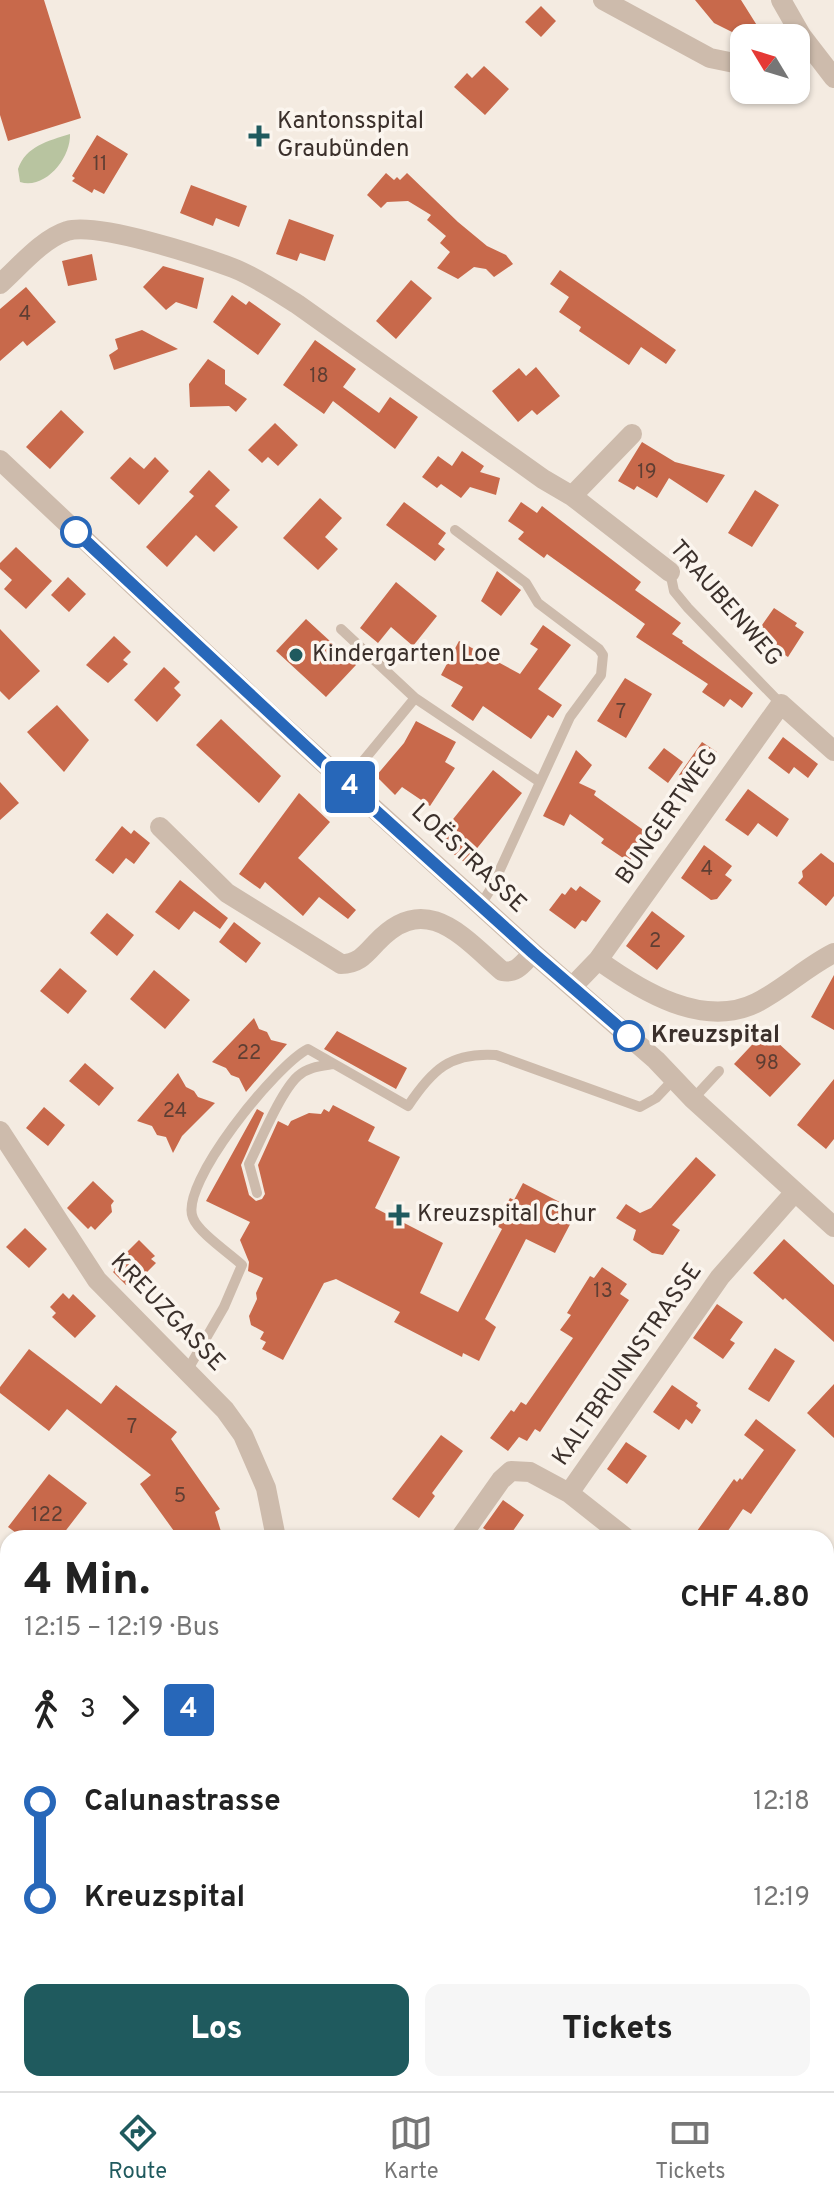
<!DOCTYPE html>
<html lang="de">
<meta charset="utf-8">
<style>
:root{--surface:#fff;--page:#f6f6f6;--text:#222;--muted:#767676;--line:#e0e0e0;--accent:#1f5a5e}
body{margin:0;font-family:Overpass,sans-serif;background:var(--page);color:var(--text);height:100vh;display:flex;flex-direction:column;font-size:30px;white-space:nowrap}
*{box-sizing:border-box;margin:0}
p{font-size:26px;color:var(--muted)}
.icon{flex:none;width:44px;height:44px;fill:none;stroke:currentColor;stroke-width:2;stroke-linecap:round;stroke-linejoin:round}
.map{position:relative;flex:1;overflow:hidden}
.panel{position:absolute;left:0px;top:1530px;width:834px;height:562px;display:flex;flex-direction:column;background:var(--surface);border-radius:24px 24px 0 0;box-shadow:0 2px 6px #0004}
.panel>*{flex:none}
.badge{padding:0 16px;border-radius:6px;font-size:28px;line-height:52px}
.needle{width:52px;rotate:308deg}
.tools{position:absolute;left:730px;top:24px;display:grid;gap:16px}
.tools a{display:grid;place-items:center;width:80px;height:80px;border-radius:16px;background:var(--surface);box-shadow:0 2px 6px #0004;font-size:40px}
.map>.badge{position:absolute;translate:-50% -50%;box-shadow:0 0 0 4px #fff}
.legs{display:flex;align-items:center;gap:12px;height:88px;padding:0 24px;font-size:26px}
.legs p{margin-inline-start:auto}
.head{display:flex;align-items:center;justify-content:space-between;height:136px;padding:0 24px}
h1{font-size:44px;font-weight:800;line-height:60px}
.cta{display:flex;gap:16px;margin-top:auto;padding:16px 24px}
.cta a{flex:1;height:92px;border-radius:16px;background:var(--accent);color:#fff;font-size:32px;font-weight:800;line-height:92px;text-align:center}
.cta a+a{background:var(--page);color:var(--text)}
ul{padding:0 24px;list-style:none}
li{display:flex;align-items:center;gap:28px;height:96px;font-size:30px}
li i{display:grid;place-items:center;width:12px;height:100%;margin:0 10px;background:currentColor}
li i::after{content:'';width:20px;height:20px;margin:-10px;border:6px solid;border-radius:50%;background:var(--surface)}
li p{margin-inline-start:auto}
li:first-child i{background:linear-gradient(#0000 50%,currentColor 0)}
li:last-child i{background:linear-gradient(currentColor 50%,#0000 0)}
.tabs{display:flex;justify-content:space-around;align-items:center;height:112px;border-top:2px solid var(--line);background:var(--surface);font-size:22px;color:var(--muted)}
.tabs a{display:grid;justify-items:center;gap:4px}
.tabs .on{color:var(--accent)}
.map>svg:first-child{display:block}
.green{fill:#b8c4a0}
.building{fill:#c8694b}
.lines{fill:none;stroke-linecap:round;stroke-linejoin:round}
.service{stroke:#cdbbac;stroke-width:10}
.minor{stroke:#cdbbac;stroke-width:20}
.secondary{stroke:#a18a7d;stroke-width:20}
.primary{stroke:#7d675c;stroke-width:20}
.line-1-casing{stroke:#fff;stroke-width:18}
.line-1{stroke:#2767b9;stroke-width:12}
.poi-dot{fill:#1f5a5e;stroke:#fbf5ee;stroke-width:3}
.stop-1-dot{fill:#fff;stroke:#2767b9;stroke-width:4}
.labels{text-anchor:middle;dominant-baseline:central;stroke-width:7;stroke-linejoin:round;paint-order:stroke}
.number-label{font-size:20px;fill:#5e3e33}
.poi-label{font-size:24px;fill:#3b302b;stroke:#fbf5ee;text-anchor:start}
.street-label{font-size:24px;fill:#3b302b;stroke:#fbf5ee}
.stop-label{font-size:24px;font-weight:bold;fill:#3b302b;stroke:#fbf5ee;text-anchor:start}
</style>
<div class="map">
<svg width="834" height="2091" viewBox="0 0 834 2091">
<rect width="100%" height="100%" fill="#f4ebe1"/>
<!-- green -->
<path class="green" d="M 70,134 C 71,158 45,190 20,182 L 18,169 C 26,146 48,141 70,134 Z"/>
<!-- building -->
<path class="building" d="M 0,0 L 44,0 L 81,118 L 8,141 L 0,115 Z
M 695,0 L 741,0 L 758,27 L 734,33 L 714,23 Z
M 541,6 L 556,21 L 541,37 L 525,22 Z
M 484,66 L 509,89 L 485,115 L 454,87 L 467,73 L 472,78 Z
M 97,135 L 128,154 L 104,194 L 94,189 L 92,193 L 72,181 L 75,178 L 72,176 Z
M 386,173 L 394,180 L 397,177 L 400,180 L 407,173 L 458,222 L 487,246 L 506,255 L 513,264 L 494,277 L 486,269 L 474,267 L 458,279 L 437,268 L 450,252 L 440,243 L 446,236 L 427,220 L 431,215 L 408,201 L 387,202 L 381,208 L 367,195 Z
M 191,185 L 247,206 L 239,227 L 216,218 L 213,226 L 180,213 Z
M 289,219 L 334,235 L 325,261 L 300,253 L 297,261 L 276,254 Z
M 92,254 L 97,280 L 68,286 L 62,261 Z
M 163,266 L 204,278 L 197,309 L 176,302 L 166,310 L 143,287 Z
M 560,270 L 676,350 L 666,364 L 641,347 L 629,365 L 579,331 L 581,327 L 559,312 L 569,297 L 550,284 Z
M 411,280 L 432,298 L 396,339 L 376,321 Z
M 26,287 L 56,322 L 27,346 L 23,341 L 0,361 L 0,309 Z
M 232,295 L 246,305 L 249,301 L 281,324 L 258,355 L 213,322 Z
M 142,330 L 178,349 L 114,370 L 109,355 L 118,349 L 115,339 Z
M 315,340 L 356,369 L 343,387 L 379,413 L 390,397 L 418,417 L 395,449 L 333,401 L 324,414 L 283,385 Z
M 208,359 L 225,370 L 225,384 L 247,399 L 236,412 L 229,406 L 190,407 L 189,384 Z
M 536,367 L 560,396 L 537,415 L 532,410 L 518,422 L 492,391 L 519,368 L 526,376 Z
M 61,410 L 84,432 L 50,469 L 26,447 Z
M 275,423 L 298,445 L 278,466 L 268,457 L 262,463 L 248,450 Z
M 642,442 L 675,462 L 725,475 L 707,503 L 669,478 L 657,498 L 637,486 L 634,490 L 618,481 Z
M 462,451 L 484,466 L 480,472 L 500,478 L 496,495 L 470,487 L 461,498 L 441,484 L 437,488 L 422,477 L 438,456 L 452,466 Z
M 130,457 L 144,469 L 155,457 L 169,471 L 139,505 L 110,478 Z
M 209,470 L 230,490 L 215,506 L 238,527 L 214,552 L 196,535 L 167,567 L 146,547 L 194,496 L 189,492 Z
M 755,490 L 779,505 L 752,547 L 728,533 Z
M 320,498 L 342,518 L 325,537 L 338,549 L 318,570 L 283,538 Z
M 404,502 L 446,533 L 438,544 L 445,549 L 435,561 L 386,525 Z
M 521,502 L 537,513 L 542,506 L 641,582 L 635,590 L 681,623 L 672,634 L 683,641 L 682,643 L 753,693 L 742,708 L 730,699 L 724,707 L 702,692 L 708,684 L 636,637 L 645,624 L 547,554 L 544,558 L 518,539 L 524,532 L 508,521 Z
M 16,547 L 52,581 L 26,609 L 4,589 L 12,580 L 0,569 L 0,563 Z
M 497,571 L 521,590 L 501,616 L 481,601 Z
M 68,577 L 86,594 L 69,612 L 51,595 Z
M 396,582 L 437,616 L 413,646 L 391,627 L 378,643 L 360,628 Z
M 774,608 L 797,623 L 795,626 L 804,632 L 788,657 L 755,635 Z
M 306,619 L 356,665 L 326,697 L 276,651 Z
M 543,625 L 571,645 L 538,689 L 562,705 L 553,718 L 548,715 L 531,739 L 483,706 L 473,721 L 451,706 L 463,687 L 441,675 L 459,641 L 520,674 L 538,649 L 530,644 Z
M 0,629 L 40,671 L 9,700 L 0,691 Z
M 114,636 L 131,652 L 123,660 L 128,664 L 108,683 L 86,665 Z
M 164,667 L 180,682 L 174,688 L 181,695 L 157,722 L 134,700 Z
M 625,678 L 652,694 L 626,738 L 597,721 Z
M 57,705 L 89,740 L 64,772 L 27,732 Z
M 221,719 L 281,776 L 259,803 L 196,745 Z
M 416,721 L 456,742 L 445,762 L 455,768 L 430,806 L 402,787 L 395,795 L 376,776 L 404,743 Z
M 783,737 L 818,764 L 808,778 L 794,767 L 789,774 L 768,758 Z
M 702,742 L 717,752 L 693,785 L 679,775 Z
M 664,748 L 683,762 L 668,783 L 648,768 Z
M 576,750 L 592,765 L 579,783 L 596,791 L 594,795 L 649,834 L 629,862 L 601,843 L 604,839 L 570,814 L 564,826 L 543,816 Z
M 493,770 L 522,793 L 465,863 L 436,840 Z
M 0,782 L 19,803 L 0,820 Z
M 748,789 L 789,819 L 777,837 L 758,823 L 748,836 L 725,820 Z
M 299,793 L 330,822 L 298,858 L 356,910 L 348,919 L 319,897 L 303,916 L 265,882 L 260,889 L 239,874 Z
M 122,826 L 131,834 L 134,830 L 150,843 L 134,864 L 126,858 L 113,874 L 95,860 Z
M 704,845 L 732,866 L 725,875 L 732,880 L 717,899 L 711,900 L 681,878 Z
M 821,853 L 834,863 L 834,896 L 826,906 L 798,883 L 803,877 L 802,871 Z
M 180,880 L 228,918 L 220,929 L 194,911 L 179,930 L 155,912 Z
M 580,886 L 601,901 L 586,922 L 582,920 L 575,929 L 549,910 L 562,893 L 565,895 L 571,887 L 576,891 Z
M 652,911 L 685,936 L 657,970 L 626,946 Z
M 107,913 L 134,935 L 117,956 L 90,933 Z
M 234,922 L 261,943 L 246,963 L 219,942 Z
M 60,968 L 87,991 L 68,1014 L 40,991 Z
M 154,970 L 190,1000 L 165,1029 L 130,999 Z
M 834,975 L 834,1030 L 811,1017 Z
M 254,1018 L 259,1029 L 267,1032 L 271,1040 L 287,1044 L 246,1092 L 239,1078 L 231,1075 L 226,1068 L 212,1062 Z
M 337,1031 L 407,1068 L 396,1089 L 324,1049 Z
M 765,1031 L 801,1064 L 770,1097 L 734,1064 Z
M 85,1063 L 114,1088 L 99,1106 L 69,1081 Z
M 178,1073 L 186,1087 L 194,1091 L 198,1097 L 215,1103 L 182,1136 L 173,1153 L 166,1137 L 157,1135 L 152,1126 L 137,1121 Z
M 834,1079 L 834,1139 L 826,1149 L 797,1125 Z
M 333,1105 L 375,1127 L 368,1141 L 400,1157 L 375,1208 L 443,1243 L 420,1293 L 458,1312 L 502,1229 L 495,1225 L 510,1198 L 514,1200 L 523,1183 L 577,1211 L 555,1253 L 526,1239 L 485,1319 L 496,1327 L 479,1361 L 463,1353 L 462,1357 L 394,1322 L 400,1312 L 336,1279 L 324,1283 L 283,1360 L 262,1349 L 266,1342 L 260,1339 L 264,1332 L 251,1325 L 249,1316 L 257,1299 L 256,1293 L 263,1278 L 248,1271 L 249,1262 L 240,1240 L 250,1222 L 206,1201 L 257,1109 L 264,1113 L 241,1165 L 249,1195 L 256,1201 L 262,1199 L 265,1194 L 258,1165 L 278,1121 L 288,1126 L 291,1121 L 309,1113 L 321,1114 L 324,1109 L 329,1112 Z
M 44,1107 L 65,1125 L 48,1146 L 26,1128 Z
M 696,1157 L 716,1175 L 672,1225 L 680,1230 L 663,1255 L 652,1253 L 633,1240 L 636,1230 L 616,1218 L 626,1204 L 640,1213 L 651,1208 Z
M 93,1181 L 114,1201 L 111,1205 L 112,1212 L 95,1230 L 91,1226 L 88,1229 L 67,1208 Z
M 25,1228 L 47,1249 L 29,1268 L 6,1247 Z
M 784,1239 L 834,1285 L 834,1342 L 785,1298 L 783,1300 L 753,1273 Z
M 139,1240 L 155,1256 L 151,1259 L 156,1263 L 138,1281 L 133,1277 L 126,1285 L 113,1272 L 115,1270 L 112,1267 Z
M 602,1267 L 627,1284 L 620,1294 L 629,1300 L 540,1432 L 535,1429 L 527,1441 L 519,1437 L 508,1451 L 490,1438 L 511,1410 L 514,1412 L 521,1402 L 526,1405 L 573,1338 L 560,1330 L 571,1315 L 567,1313 L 590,1276 L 594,1278 Z
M 63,1293 L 69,1299 L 73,1294 L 96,1316 L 75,1338 L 52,1317 L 56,1313 L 50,1307 Z
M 717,1304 L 743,1322 L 730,1340 L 735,1343 L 723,1359 L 693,1338 Z
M 775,1348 L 795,1361 L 769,1402 L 748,1389 Z
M 29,1349 L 101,1404 L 116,1385 L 177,1432 L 171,1439 L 220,1509 L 215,1512 L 223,1538 L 179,1538 L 140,1484 L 151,1475 L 67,1409 L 49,1431 L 0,1393 L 0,1387 Z
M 834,1384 L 834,1438 L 807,1413 Z
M 672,1385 L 698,1403 L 696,1406 L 701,1410 L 692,1424 L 686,1419 L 679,1430 L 653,1412 Z
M 756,1419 L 796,1450 L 751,1514 L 743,1509 L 723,1538 L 692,1538 L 734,1479 L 737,1482 L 740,1478 L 742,1480 L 764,1450 L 744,1435 Z
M 441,1435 L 463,1451 L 432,1493 L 435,1496 L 419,1518 L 392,1499 Z
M 626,1442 L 647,1456 L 627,1484 L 607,1469 Z
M 49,1474 L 87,1503 L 60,1538 L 23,1538 L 8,1527 Z
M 503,1500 L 524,1515 L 508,1538 L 498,1538 L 483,1528 Z"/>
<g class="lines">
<!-- service -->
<path class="service" d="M 455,530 L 526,583 L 538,603 L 599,649 L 603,655 L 601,675 L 570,717 L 492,887 L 480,906
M 670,572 L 674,591 L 688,608 L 781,704
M 341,629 L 415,698 L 540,782
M 345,783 L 415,698
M 693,1099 L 719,1071
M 257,1193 L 249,1164 C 260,1142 281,1091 298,1076 C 308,1067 321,1066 333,1064
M 187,1371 L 224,1307 L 242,1265 C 229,1253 199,1233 193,1218 C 178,1185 277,1064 308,1049 L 408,1106 C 432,1070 450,1052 496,1055 L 640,1107 L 656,1098 L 675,1078
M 0,1649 L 8,1656
M 0,1761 L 8,1751
M 0,2011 L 8,2015
M 356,2091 L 358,2084"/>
<!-- minor -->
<path class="minor" d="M 603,0 L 710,58 L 744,65
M 781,0 L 801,35 L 834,78
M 0,284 C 19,267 42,239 67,231 C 98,222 201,256 233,268 C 256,277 276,291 297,304 L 543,479 L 572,496 L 632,434
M 0,460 L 273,717 L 533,953 L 656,1060 L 693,1099 L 834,1227
M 572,496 L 670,572
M 160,827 L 227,893 L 341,964 C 358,964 365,955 376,943 C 425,890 462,936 502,971 C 517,974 523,963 533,953
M 598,960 L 781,704 L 834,751
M 572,987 L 598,960 C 641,991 703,1029 756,1003 C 784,989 806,967 834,953
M 0,1131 L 97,1280 L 225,1410 L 243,1435 L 266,1488 L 276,1538
M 569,1493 L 626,1538
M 460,1538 L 501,1480 L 511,1471 L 530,1472 L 569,1493 L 720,1277 L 795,1192
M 826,1718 L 834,1725
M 826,2001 L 834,1989
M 507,2084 L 519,2091
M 679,2091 L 685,2084"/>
<!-- secondary -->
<path class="secondary" d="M 0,1869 L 8,1859"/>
<!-- primary -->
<path class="primary" d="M 0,1573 L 8,1579
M 762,2084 L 770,2091"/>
</g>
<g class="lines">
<defs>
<path id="line-1" d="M 76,532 L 345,783 L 533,953 L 629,1036"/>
</defs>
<!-- line-1 casing -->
<use href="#line-1" class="line-1-casing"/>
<!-- line-1 -->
<use href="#line-1" class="line-1"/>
</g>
<!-- markers -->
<g class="poi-dot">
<path d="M255 124h8v8h8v8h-8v8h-8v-8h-8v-8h8z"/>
<circle cx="296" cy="655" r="8"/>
<path d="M395 1203h8v8h8v8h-8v8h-8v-8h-8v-8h8z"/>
</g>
<g class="stop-1-dot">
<circle cx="76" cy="532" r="14"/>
<circle cx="629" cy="1036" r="14"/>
</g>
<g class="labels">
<!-- number labels -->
<g class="number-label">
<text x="100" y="165">11</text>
<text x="25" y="315">4</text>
<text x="319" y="377">18</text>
<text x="647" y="473">19</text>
<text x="621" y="713">7</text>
<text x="707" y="870">4</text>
<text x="655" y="942">2</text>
<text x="249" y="1054">22</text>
<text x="767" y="1064">98</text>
<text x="175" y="1112">24</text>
<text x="603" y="1292">13</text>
<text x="132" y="1428">7</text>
<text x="180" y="1497">5</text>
<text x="47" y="1516">122</text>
</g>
<!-- poi labels -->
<g class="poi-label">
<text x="277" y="122">Kantonsspital<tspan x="277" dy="28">Graubünden</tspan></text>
<text x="312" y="655">Kindergarten Loe</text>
<text x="417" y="1215">Kreuzspital Chur</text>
</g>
<!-- street labels -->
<g class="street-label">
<text transform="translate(725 604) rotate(49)">TRAUBENWEG</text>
<text transform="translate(668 817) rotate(-55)">BUNGERTWEG</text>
<text transform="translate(468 859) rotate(43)">LOËSTRASSE</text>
<text transform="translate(167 1313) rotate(46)">KREUZGASSE</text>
<text transform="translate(628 1365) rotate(-55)">KALTBRUNNSTRASSE</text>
</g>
<!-- stop labels -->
<g class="stop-label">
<text x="651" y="1036">Kreuzspital</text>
</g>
</g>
</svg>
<div class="tools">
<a><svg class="needle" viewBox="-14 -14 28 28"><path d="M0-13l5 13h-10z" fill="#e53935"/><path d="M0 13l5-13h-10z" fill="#767676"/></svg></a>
</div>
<b class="badge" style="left:350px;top:787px;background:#2767b9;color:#fff">4</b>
<section class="panel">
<div class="head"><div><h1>4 Min.</h1><p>12:15 – 12:19 · Bus</p></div><b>CHF 4.80</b></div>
<div class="legs"><svg class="icon" aria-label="walk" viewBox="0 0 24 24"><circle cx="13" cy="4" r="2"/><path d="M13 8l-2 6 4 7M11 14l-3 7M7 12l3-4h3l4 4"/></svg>3<svg class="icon" aria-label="forward" viewBox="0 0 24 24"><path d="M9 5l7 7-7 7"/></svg><b class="badge" style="background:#2767b9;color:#fff">4</b></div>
<ul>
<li><i style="color:#2767b9"></i><b>Calunastrasse</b><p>12:18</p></li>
<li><i style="color:#2767b9"></i><b>Kreuzspital</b><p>12:19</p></li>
</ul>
<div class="cta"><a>Los</a><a>Tickets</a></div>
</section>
</div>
<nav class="tabs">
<a class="on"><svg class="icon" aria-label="directions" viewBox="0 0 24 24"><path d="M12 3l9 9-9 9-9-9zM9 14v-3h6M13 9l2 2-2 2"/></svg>Route</a>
<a><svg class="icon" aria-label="map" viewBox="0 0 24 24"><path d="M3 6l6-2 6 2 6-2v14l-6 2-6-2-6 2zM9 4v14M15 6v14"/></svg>Karte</a>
<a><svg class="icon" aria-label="tickets" viewBox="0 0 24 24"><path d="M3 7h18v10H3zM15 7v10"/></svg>Tickets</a>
</nav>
